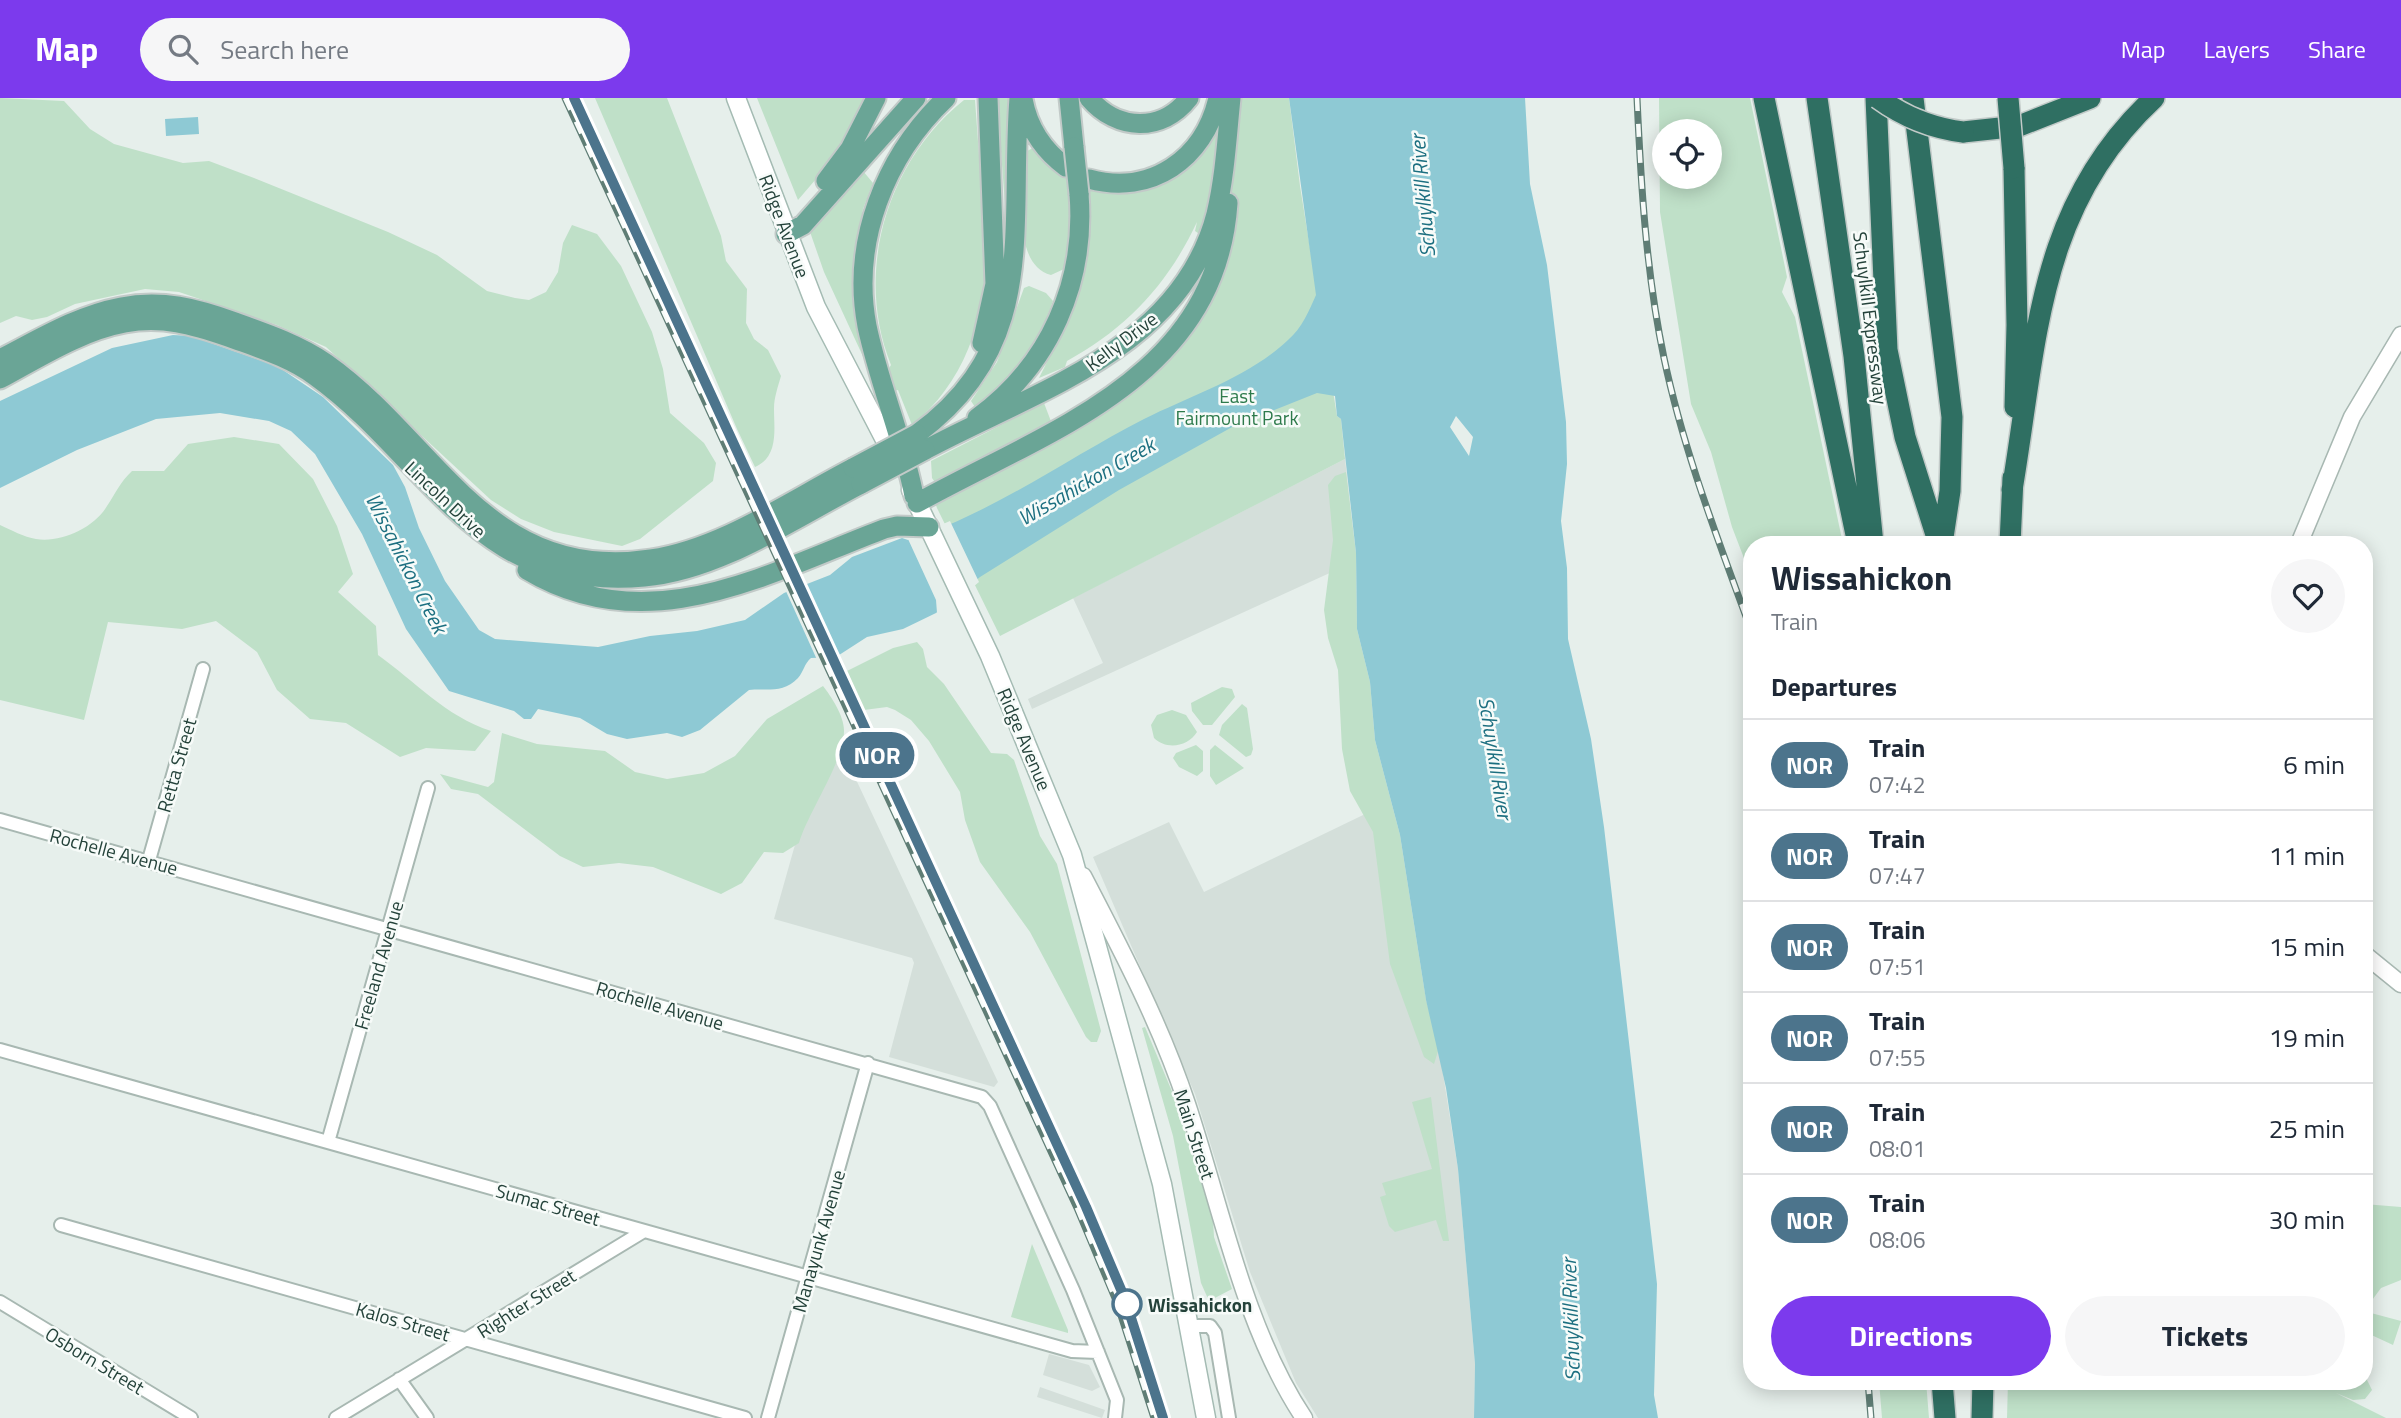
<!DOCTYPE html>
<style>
:root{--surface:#fff;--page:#f6f6f7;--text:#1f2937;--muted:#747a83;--line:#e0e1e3;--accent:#7c3aed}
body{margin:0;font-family:"Titillium Web",sans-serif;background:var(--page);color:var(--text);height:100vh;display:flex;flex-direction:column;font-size:26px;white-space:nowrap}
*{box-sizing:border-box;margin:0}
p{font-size:23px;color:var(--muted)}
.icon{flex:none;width:38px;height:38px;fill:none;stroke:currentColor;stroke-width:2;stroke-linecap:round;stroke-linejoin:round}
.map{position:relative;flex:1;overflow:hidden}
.drawer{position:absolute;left:1743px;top:438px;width:630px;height:854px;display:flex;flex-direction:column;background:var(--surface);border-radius:28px;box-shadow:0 4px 18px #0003}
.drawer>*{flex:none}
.badge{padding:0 14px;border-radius:23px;font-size:24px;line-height:46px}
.controls{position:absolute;left:1652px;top:21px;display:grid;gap:14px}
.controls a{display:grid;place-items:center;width:70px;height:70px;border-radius:50%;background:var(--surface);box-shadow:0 4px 18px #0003;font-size:35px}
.map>.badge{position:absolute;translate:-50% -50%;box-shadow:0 0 0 4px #fff}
h2{padding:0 28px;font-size:26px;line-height:63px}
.round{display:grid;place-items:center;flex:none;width:74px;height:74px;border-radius:37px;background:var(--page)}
.headline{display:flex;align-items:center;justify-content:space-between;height:119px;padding:0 28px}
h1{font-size:33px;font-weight:700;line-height:52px}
.button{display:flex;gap:14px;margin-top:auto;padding:14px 28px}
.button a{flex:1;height:80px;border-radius:42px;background:var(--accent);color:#fff;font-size:28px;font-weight:700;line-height:80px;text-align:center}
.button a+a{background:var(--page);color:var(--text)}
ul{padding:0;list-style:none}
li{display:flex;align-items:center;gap:21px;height:91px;padding:0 28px;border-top:2px solid var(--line)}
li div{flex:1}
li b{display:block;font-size:26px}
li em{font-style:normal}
li .badge{min-width:77px;font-weight:700;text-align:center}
header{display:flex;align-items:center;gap:42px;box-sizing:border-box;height:98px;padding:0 35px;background:var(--accent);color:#fff}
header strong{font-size:33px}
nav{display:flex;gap:38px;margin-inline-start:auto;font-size:24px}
.search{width:490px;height:63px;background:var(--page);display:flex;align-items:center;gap:18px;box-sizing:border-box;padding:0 24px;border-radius:38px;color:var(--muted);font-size:26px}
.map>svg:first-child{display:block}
.built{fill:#d4dfda}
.green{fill:#bfe0c8;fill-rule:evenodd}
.water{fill:#8ec9d4;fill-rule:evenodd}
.pier{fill:#e6efeb}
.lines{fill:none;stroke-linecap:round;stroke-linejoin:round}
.minor-casing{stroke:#a8b8b2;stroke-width:16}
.tertiary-casing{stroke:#a8b8b2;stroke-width:19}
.secondary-casing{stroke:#a4bbb3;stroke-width:21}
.primary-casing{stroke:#c2cac8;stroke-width:23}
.motorway-casing{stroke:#c2cac8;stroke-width:24}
.minor{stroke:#fff;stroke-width:12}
.tertiary{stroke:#fff;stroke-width:16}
.secondary{stroke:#fff;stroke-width:18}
.primary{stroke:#6aa596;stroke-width:19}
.motorway{stroke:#2f6f62;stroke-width:21}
.rail-casing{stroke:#5f7d75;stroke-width:7}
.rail{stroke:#f7fbf9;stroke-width:4.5;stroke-dasharray:13;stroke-linecap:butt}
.primary-bridge-casing{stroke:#c2cac8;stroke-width:23;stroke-linecap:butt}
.motorway-bridge-casing{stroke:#c2cac8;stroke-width:24;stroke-linecap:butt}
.primary-bridge{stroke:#6aa596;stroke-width:19}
.motorway-bridge{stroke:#2f6f62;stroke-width:21}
.line-casing{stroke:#fff;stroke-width:16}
.line{stroke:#4c748c;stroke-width:10}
.stop-dot{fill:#fff;stroke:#4c748c;stroke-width:3.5}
.labels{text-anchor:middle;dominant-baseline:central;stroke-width:5;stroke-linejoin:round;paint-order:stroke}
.street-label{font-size:19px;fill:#24423a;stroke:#f7fbf9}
.park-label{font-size:19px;fill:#2d7a4b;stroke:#f7fbf9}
.stop-label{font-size:19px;font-weight:bold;fill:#24423a;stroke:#f7fbf9;text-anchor:start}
.water-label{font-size:21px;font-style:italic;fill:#1c6f80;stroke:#f7fbf9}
</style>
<header>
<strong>Map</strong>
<div class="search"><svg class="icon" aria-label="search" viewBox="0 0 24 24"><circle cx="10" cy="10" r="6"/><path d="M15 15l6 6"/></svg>Search here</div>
<nav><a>Map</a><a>Layers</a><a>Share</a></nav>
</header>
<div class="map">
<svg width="2401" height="1320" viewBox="0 0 2401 1320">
<rect width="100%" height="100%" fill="#e6efeb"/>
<!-- built -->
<path class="built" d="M 1345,361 L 1356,463 L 1032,611 L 1028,601 L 1103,565 L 1073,500 Z
M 837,641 L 998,984 L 994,989 L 889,959 L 914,865 L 912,860 L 774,821 L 815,676 Z
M 1390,704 L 1426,902 L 1439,950 L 1458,1071 L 1475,1266 L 1474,1320 L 1318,1320 L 1296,1285 L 1250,1174 L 1195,996 L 1093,759 L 1169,724 L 1204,794 Z
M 1049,1256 L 1089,1267 L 1100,1289 L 1092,1293 L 1043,1277 Z
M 1040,1289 L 1105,1312 L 1102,1320 L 1037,1299 Z"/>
<!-- green -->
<path class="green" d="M 0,0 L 64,3 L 90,31 L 114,46 L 183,65 L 209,63 L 254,80 L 388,134 L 437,157 L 487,193 L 515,200 L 529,202 L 546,194 L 558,174 L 563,145 L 572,127 L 597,136 L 621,168 L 652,234 L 663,271 L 670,315 L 704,345 L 716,365 L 713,383 L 640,441 L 622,448 L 554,434 L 521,421 L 491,402 L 326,249 L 277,227 L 179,194 L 145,191 L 75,206 L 47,219 L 32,222 L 16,218 L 0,225 Z
M 595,0 L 667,0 L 721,138 L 726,163 L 747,191 L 746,225 L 754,241 L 768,252 L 781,278 C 778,289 774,299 774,311 C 774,331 779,359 755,369 L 737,331 Z
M 757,0 L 866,0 L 828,67 L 798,102 Z
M 997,0 L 1011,0 L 1007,133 Z
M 1210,0 L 1289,0 L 1300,88 L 1337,318 L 1341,321 L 1345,361 L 1000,538 L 937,410 L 930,391 L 937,387 L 932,380 L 931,363 L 1044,305 L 1052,326 L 1137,271 L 1185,216 L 1214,146 L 1195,133 L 1197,124 C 1168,186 1127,230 1067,263 L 1065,269 L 1039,280 C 1068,223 1095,167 1089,100 L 1069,91 L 1071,138 L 1064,171 L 1051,177 C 1011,166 1024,94 1023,61 L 1027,53 L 1035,49 L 1053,69 L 1075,83 L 1181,74 L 1199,59 L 1217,33 L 1219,26 Z
M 1659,0 L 1750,0 L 1787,179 L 1782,194 L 1795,219 L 1843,446 L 1752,446 L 1752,481 L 1732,429 L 1711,354 L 1691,306 L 1660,114 ZM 1664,33 L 1710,33 L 1710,79 L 1664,79 Z
M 964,2 L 975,2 L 986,154 C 987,219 964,286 912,327 L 898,292 L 892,293 L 888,272 L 891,267 C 854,175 886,64 964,2 Z
M 863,73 L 873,85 L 863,111 L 855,164 L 872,278 L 824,174 L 809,131 Z
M 1029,188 L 1046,195 L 1053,203 C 1038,247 1012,281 975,309 L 971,303 L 997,264 L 1024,190 Z
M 234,339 L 279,346 L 313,381 L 337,428 L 353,476 L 338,494 L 376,528 L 378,557 C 416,584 445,618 491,633 L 475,653 L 426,650 L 400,659 L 346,625 L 310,621 L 277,592 L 257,554 L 216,523 L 182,531 L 108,524 L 84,622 L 0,602 L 0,427 C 11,432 24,439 36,441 C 61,445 94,430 107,408 C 116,395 120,384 132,373 L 164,373 L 188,346 Z
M 1346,374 L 1356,455 L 1357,531 L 1370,584 L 1375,642 L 1400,737 L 1426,902 L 1439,950 L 1434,966 L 1424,959 L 1390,866 L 1373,734 L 1350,693 L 1342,651 L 1338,572 L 1328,540 L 1324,512 L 1333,442 L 1328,387 L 1335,378 Z
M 917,544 L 923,551 L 927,569 L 944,586 L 991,655 L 1007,656 L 1014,662 L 1040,738 L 1057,766 L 1101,933 L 1097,944 L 1091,944 L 1086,939 L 1030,834 L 980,764 L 965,722 L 960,694 L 929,643 L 911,622 L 895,612 L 887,609 L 864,612 L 847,573 L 893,550 Z
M 823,588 C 831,598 844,618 844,632 C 845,662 808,714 799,745 L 783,755 L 764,754 L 742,785 L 721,796 L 653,769 L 619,765 L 583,769 L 560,758 L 478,696 L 451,691 L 440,676 L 488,689 L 494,684 L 502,635 L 537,646 L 605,653 L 635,674 L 667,681 L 704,675 L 735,658 L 767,621 Z
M 1222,589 L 1232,591 L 1235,599 L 1212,627 L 1203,627 L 1192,613 L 1191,605 Z
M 1242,606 L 1247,610 L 1253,651 L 1251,657 L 1246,659 L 1219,637 L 1222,627 Z
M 1172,612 L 1186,617 L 1197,634 C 1188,649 1166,652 1154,640 L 1151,627 L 1157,617 Z
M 1196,647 L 1203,653 L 1203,673 L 1197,678 L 1179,669 L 1173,660 L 1176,655 Z
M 1215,647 L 1244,670 L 1216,687 L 1210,678 L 1210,652 Z
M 1145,929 L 1176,1003 L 1213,1122 L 1214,1139 L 1232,1191 L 1209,1203 L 1201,1185 L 1173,1038 L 1142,930 Z
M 1431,999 L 1449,1143 L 1443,1143 L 1436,1122 L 1395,1134 L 1389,1128 L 1380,1099 L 1386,1097 L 1382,1085 L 1432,1071 L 1412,1004 Z
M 2364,1106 L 2401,1109 L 2401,1182 L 2381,1190 L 2364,1213 Z
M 1032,1146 L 1068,1232 L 1068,1235 L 1011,1219 Z
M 2371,1215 L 2401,1223 L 2393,1247 L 2365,1234 Z
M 2364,1276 L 2372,1292 L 2365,1301 L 2353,1302 L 2336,1295 L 2386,1320 L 2007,1320 L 2008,1283 L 2364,1283 Z
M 1879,1283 L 1926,1283 L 1929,1320 L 1882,1320 Z"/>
<!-- water -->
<path class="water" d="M 1289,0 L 1525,0 L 1530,86 L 1547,167 L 1566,324 L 1567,366 L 1561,423 L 1567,470 L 1568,541 L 1591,641 L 1604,729 L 1657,1186 L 1654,1297 L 1658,1320 L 1474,1320 L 1475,1266 L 1458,1071 L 1446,990 L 1426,902 L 1400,737 L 1375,642 L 1370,584 L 1357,531 L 1356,455 L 1341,321 L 1337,318 L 1335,298 L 1317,295 L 1234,328 L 1119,392 L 980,479 L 936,515 L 903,531 L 867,539 L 836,559 L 811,560 C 804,566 804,573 798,580 C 783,596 767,590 749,592 L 700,632 L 682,639 L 667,635 L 627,641 L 607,636 L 580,620 L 538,611 L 531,621 L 524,621 L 514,613 L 449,593 L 406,531 L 362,436 L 315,356 L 291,333 L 269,323 L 220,315 L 156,321 L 77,352 L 0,390 L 0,303 L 112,250 L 173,237 L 191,238 L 277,268 L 323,299 L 393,367 L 405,389 L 419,430 L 445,483 L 479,532 L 495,541 L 598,549 L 650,538 L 697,533 L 745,522 L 784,495 L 830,477 L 852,459 L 902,440 L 908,442 C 993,415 1066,361 1144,321 C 1192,297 1249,279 1288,242 C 1302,230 1309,213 1316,197 ZM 1456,318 L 1473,339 L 1469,358 L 1450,329 Z
M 198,19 L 199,36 L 166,38 L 165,21 Z"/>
<!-- pier -->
<path class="pier" d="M 950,423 L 979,484 L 948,510 L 937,515 L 936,502 L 908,441 Z
M 804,485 L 839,561 L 838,562 L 818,564 L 785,491 Z"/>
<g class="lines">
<defs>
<path id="minor" d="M 0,722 L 982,999 L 990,1008 L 1073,1192 L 1117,1302 L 1115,1320
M 149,762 L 203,571
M 0,952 L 1072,1253 L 1098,1254
M 328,1044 L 428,690
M 61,1127 L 745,1320
M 0,1204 L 191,1320
M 1189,1228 L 1210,1228 L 1215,1235 L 1229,1320
M 399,1281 L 427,1320
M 336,1320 L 644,1133
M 768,1320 L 868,965"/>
<path id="tertiary" d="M 2299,446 L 2352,319 L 2401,237
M 1083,778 C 1121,851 1161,927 1187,1006 C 1221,1108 1244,1230 1304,1320
M 2364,856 L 2401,886"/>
<path id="secondary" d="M 736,0 L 816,209 L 895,361
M 911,392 L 990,558 L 1072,757 L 1162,1086 L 1206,1320"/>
<path id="primary" d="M 1069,0 L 1074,49
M 1089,0 C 1117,33 1162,35 1189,0
M 1023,1 C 1028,29 1043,52 1066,69
M 1089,81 C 1151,98 1204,61 1218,0
M 826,83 L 850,51 L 876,0
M 786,136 L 803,127 L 916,0
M 982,245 L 995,186 L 988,0
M 0,261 C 39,241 78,217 121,209 C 162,201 196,210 235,224 C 266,235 298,246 326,265 C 437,343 487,486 651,461 C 721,451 791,402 853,370
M 0,281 C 39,260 81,233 125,225 C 162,218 193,227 228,239 C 258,250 289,259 315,278 C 429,360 475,495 644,479 C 719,473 795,420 861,386
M 977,320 C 1050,267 1086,184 1079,96
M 917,336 C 1040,246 1009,132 1019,0
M 925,352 C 1034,293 1181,252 1216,116 C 1225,78 1227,39 1231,0
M 914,398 C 903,340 879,286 867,228 C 851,144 885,58 946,0
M 917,405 C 1048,332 1216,281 1228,105
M 527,472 C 648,545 768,475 884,431 L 897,428 L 929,429"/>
<path id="motorway" d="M 1764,0 L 1858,446
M 1817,0 L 1854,258 L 1873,446
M 1876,0 L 1887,252 L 1905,339 L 1939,446
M 1913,0 L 1952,319 L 1950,393 L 1942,446
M 1963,34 L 2019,28 L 2090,0
M 2014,70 L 2017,227 L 2015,309
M 2012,392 C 2037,244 2037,108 2154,0
M 2010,446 L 2013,380
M 1942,1283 L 1945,1320
M 1982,1320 L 1983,1283"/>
</defs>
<!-- minor casing -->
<use href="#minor" class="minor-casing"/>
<!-- tertiary casing -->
<use href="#tertiary" class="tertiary-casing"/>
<!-- secondary casing -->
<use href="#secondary" class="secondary-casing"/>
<!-- primary casing -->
<use href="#primary" class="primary-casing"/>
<!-- motorway casing -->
<use href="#motorway" class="motorway-casing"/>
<!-- minor -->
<use href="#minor" class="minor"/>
<!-- tertiary -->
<use href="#tertiary" class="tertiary"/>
<!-- secondary -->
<use href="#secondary" class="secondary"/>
<!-- primary -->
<use href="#primary" class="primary"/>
<!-- motorway -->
<use href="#motorway" class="motorway"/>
<defs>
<path id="rail" d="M 565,0 L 1077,1110 L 1117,1205 L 1154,1320
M 1637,0 C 1641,87 1646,174 1664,260 C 1684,355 1719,444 1752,535
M 1868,1283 L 1871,1320"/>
</defs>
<!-- rail casing -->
<use href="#rail" class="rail-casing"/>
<!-- rail -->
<use href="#rail" class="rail"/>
<defs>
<path id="primary-bridge" d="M 1074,49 L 1079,96
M 853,370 L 917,336
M 861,386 L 925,352"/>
<path id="motorway-bridge" d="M 1878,0 C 1904,19 1931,30 1963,34
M 2008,0 L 2014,70"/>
</defs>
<!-- primary-bridge casing -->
<use href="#primary-bridge" class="primary-bridge-casing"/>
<!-- motorway-bridge casing -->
<use href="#motorway-bridge" class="motorway-bridge-casing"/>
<!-- primary-bridge -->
<use href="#primary-bridge" class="primary-bridge"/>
<!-- motorway-bridge -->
<use href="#motorway-bridge" class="motorway-bridge"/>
</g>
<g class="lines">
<defs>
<path id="line" d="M 574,0 L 1086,1109 L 1125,1201 L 1163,1320"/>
</defs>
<!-- line casing -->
<use href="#line" class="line-casing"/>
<!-- line -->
<use href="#line" class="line"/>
</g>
<!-- markers -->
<circle class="stop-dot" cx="1127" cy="1206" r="14"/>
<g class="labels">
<!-- street labels -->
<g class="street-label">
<text transform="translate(785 128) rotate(69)">Ridge Avenue</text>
<text transform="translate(1871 220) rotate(83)">Schuylkill Expressway</text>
<text transform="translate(1121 243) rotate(-37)">Kelly Drive</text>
<text transform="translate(446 401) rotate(43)">Lincoln Drive</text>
<text transform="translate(1025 641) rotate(67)">Ridge Avenue</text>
<text transform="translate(176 667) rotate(-74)">Retta Street</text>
<text transform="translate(114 753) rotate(15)">Rochelle Avenue</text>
<text transform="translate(378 867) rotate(-74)">Freeland Avenue</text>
<text transform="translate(660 907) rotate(16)">Rochelle Avenue</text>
<text transform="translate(1195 1036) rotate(72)">Main Street</text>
<text transform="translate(548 1106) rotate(16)">Sumac Street</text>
<text transform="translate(818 1143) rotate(-74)">Manayunk Avenue</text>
<text transform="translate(526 1205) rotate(-32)">Righter Street</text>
<text transform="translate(403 1223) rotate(16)">Kalos Street</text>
<text transform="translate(95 1262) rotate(31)">Osborn Street</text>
</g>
<!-- park labels -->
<g class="park-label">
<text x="1237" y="297">East<tspan x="1237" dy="22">Fairmount Park</tspan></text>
</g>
<!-- stop labels -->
<g class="stop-label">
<text x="1148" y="1206">Wissahickon</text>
</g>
<!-- water labels -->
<g class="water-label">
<text transform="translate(1422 98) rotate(-95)">Schuylkill River</text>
<text transform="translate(1086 383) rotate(-30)">Wissahickon Creek</text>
<text transform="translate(407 465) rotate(63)">Wissahickon Creek</text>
<text transform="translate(1496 660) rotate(81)">Schuylkill River</text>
<text transform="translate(1570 1222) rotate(-92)">Schuylkill River</text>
</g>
</g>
</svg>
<div class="controls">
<a><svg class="icon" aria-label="locate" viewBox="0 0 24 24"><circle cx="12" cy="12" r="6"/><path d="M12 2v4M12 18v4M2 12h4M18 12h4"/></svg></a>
</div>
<b class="badge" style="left:877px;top:657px;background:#4c748c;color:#fff">NOR</b>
<section class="drawer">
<div class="headline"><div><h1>Wissahickon</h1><p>Train</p></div><a class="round"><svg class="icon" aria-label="heart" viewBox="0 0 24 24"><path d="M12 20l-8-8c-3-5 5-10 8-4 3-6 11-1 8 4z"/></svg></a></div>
<h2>Departures</h2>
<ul>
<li><span class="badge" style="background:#4c748c;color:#fff">NOR</span><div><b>Train</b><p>07:42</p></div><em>6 min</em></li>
<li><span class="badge" style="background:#4c748c;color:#fff">NOR</span><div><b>Train</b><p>07:47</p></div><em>11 min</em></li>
<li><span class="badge" style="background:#4c748c;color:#fff">NOR</span><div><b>Train</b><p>07:51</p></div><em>15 min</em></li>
<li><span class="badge" style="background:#4c748c;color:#fff">NOR</span><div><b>Train</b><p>07:55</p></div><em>19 min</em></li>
<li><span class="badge" style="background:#4c748c;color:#fff">NOR</span><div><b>Train</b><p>08:01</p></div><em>25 min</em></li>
<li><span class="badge" style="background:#4c748c;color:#fff">NOR</span><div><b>Train</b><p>08:06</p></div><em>30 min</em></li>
</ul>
<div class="button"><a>Directions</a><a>Tickets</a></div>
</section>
</div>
